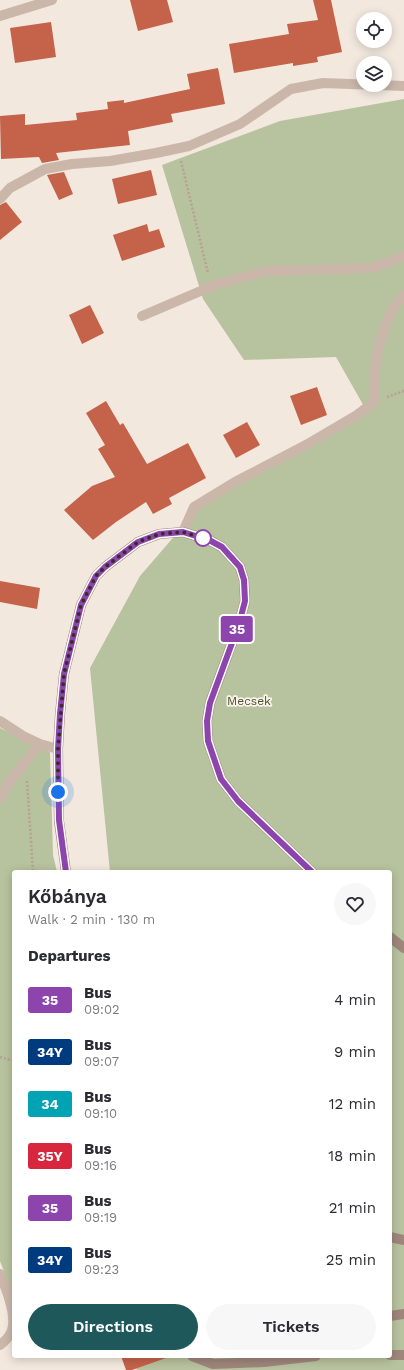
<!DOCTYPE html>
<meta charset="utf-8">
<style>
:root{--surface:#fff;--page:#f7f7f7;--text:#2b2b33;--muted:#7c7c81;--accent:#1f585a}
body{margin:0;font-family:"Work Sans",sans-serif;background:var(--page);color:var(--text);height:100vh;display:flex;flex-direction:column;font-size:15px;white-space:nowrap}
*{box-sizing:border-box;margin:0}
p{font-size:13px;color:var(--muted)}
.icon{flex:none;width:22px;height:22px;fill:none;stroke:currentColor;stroke-width:2;stroke-linecap:round;stroke-linejoin:round}
.map{position:relative;flex:1;overflow:hidden}
.panel{position:absolute;left:12px;top:870px;width:380px;height:488px;display:flex;flex-direction:column;background:var(--surface);border-radius:4px;box-shadow:0 2px 10px #0003}
.panel>*{flex:none}
.badge{padding:0 8px;border-radius:3px;font-size:14px;line-height:26px}
.fabs{position:absolute;left:356px;top:12px;display:grid;gap:8px}
.fabs a{display:grid;place-items:center;width:36px;height:36px;border-radius:50%;background:var(--surface);box-shadow:0 2px 10px #0003;font-size:20px}
.you{position:absolute;width:20px;height:20px;margin:-10px;border:3px solid #fff;border-radius:50%;background:#1a73e8;box-shadow:0 0 0 6px #1a73e833}
.map>.badge{position:absolute;translate:-50% -50%;box-shadow:0 0 0 2px #fff}
h2{padding:0 16px;font-size:15px;line-height:36px}
.round{display:grid;place-items:center;flex:none;width:42px;height:42px;border-radius:21px;background:var(--page)}
.head{display:flex;align-items:center;justify-content:space-between;height:68px;padding:0 16px}
h1{font-size:19px;font-weight:600;line-height:30px}
.button{display:flex;gap:8px;margin-top:auto;padding:8px 16px}
.button a{flex:1;height:46px;border-radius:24px;background:var(--accent);color:#fff;font-size:16px;font-weight:600;line-height:46px;text-align:center}
.button a+a{background:var(--page);color:var(--text)}
ul{padding:0;list-style:none}
li{display:flex;align-items:center;gap:12px;height:52px;padding:0 16px}
li div{flex:1}
li b{display:block;font-size:15px}
li em{font-style:normal}
li .badge{min-width:44px;font-weight:700;text-align:center}
.map>svg:first-child{display:block}
.green{fill:#b7c29e}
.building{fill:#c5624a}
.lines{fill:none;stroke-linecap:round;stroke-linejoin:round}
.path{stroke:#b7a194;stroke-width:2.5;stroke-dasharray:2 2;stroke-linecap:butt}
.street{stroke:#cbb7aa;stroke-width:10}
.secondary{stroke:#9e867b;stroke-width:10}
.line-casing{stroke:#fff;stroke-width:9}
.line{stroke:#8e44ad;stroke-width:6}
.walk{stroke:#382d29;stroke-width:4;stroke-dasharray:0 7.2}
.stop-dot{fill:#fff;stroke:#8e44ad;stroke-width:2}
.labels{text-anchor:middle;dominant-baseline:central;stroke-width:3.5;stroke-linejoin:round;paint-order:stroke}
.park-label{font-size:12px;fill:#49562d;stroke:#faf2eb}
</style>
<div class="map">
<svg width="404" height="1370" viewBox="0 0 404 1370">
<rect width="100%" height="100%" fill="#f2e8de"/>
<!-- green -->
<path class="green" d="M 404,99 L 404,1370 L 138,1370 L 119,1356 L 390,1356 L 390,872 L 110,872 L 90,668 L 140,576 L 203,503 L 365,408 L 336,357 L 244,360 L 203,299 L 162,165 L 280,121 Z
M 0,728 L 50,752 L 53,855 L 57,872 L 14,872 L 14,1297 L 0,1261 Z"/>
<!-- building -->
<path class="building" d="M 130,0 L 167,0 L 173,22 L 138,31 Z
M 313,0 L 331,0 L 342,52 L 317,57 L 318,62 L 293,66 L 293,63 L 234,73 L 229,44 L 289,34 L 287,24 L 318,20 Z
M 51,22 L 56,57 L 15,63 L 10,28 Z
M 218,68 L 225,104 L 171,114 L 173,122 L 128,131 L 130,145 L 56,153 L 59,160 L 42,163 L 39,157 L 1,159 L 0,116 L 25,114 L 25,125 L 77,120 L 76,113 L 108,109 L 107,102 L 124,100 L 124,103 L 190,89 L 187,74 Z
M 151,170 L 157,195 L 118,204 L 112,179 Z
M 64,172 L 73,194 L 59,200 L 47,175 Z
M 6,202 L 22,222 L 0,240 L 0,205 Z
M 147,224 L 149,232 L 159,229 L 165,247 L 122,261 L 113,235 Z
M 90,305 L 104,333 L 82,344 L 69,315 Z
M 317,387 L 327,415 L 301,425 L 290,396 Z
M 106,401 L 120,425 L 123,423 L 147,464 L 188,443 L 206,478 L 169,498 L 172,504 L 153,514 L 146,502 L 116,522 L 93,540 L 64,510 L 92,486 L 115,477 L 98,449 L 105,445 L 86,413 Z
M 247,422 L 260,445 L 236,458 L 223,435 Z
M 0,581 L 40,588 L 37,609 L 0,602 Z
M 121,1356 L 166,1356 L 166,1358 L 132,1370 L 126,1370 Z"/>
<g class="lines">
<!-- path -->
<path class="path" d="M 181,161 L 208,273
M 387,397 L 404,391
M 27,781 L 33,872
M 0,1057 L 14,1061"/>
<!-- street -->
<path class="street" d="M 0,16 L 52,0
M 0,199 L 10,188 L 45,169 L 72,164 L 110,161 L 156,153 L 189,146 L 240,124 L 291,89 L 323,83 L 404,86
M 142,316 L 217,284 L 267,271 L 372,268 L 404,256
M 183,532 L 194,507 L 235,482 L 306,445 L 357,415 L 374,402 C 373,370 378,338 392,310 C 395,305 400,300 404,295
M 0,721 L 23,736 L 40,744 L 58,749
M 0,799 L 9,782 L 40,744
M 0,1274 C 6,1288 17,1315 12,1330 C 10,1336 4,1342 0,1345"/>
<!-- secondary -->
<path class="secondary" d="M 66,872 L 59,821 L 58,749 L 60,714 L 64,674 L 81,605 L 96,576 L 105,567 L 138,542 L 159,534 L 183,532 L 209,540 L 222,547 L 240,567 L 244,580 L 245,601 L 239,624 L 210,703 L 207,721 L 208,741 L 221,779 L 238,801 L 312,872
M 390,937 L 404,948
M 390,1237 L 404,1240
M 390,1316 L 404,1314
M 390,1355 L 404,1355
M 192,1356 L 213,1364 L 264,1362 L 316,1356"/>
</g>
<g class="lines">
<defs>
<path id="line" d="M 66,872 L 59,820 L 58,749 L 60,714 L 64,674 L 81,605 L 96,576 L 105,567 L 138,542 L 159,534 L 183,532 L 209,540 L 222,547 L 240,567 L 244,580 L 245,601 L 239,624 L 210,703 L 207,721 L 208,741 L 221,779 L 238,801 L 312,872"/>
</defs>
<!-- line casing -->
<use href="#line" class="line-casing"/>
<!-- line -->
<use href="#line" class="line"/>
<!-- walk -->
<path class="walk" d="M 58,792 L 58,749 L 64,674 L 81,605 L 96,576 L 105,567 L 138,542 L 159,534 L 183,532 L 209,540 L 203,538"/>
</g>
<!-- markers -->
<circle class="stop-dot" cx="203" cy="538" r="8"/>
<g class="labels">
<!-- park labels -->
<g class="park-label">
<text x="249" y="701">Mecsek</text>
</g>
</g>
</svg>
<div class="fabs">
<a><svg class="icon" aria-label="locate" viewBox="0 0 24 24"><circle cx="12" cy="12" r="6"/><path d="M12 2v4M12 18v4M2 12h4M18 12h4"/></svg></a>
<a><svg class="icon" aria-label="layers" viewBox="0 0 24 24"><path d="M12 4l9 5-9 5-9-5zM3 14l9 5 9-5"/></svg></a>
</div>
<div class="you" style="left:58px;top:792px"></div>
<b class="badge" style="left:237px;top:629px;background:#8e44ad;color:#fff">35</b>
<section class="panel">
<div class="head"><div><h1>Kőbánya</h1><p>Walk · 2 min · 130 m</p></div><a class="round"><svg class="icon" aria-label="heart" viewBox="0 0 24 24"><path d="M12 20l-8-8c-3-5 5-10 8-4 3-6 11-1 8 4z"/></svg></a></div>
<h2>Departures</h2>
<ul>
<li><span class="badge" style="background:#8e44ad;color:#fff">35</span><div><b>Bus</b><p>09:02</p></div><em>4 min</em></li>
<li><span class="badge" style="background:#003b80;color:#fff">34Y</span><div><b>Bus</b><p>09:07</p></div><em>9 min</em></li>
<li><span class="badge" style="background:#00a3b4;color:#fff">34</span><div><b>Bus</b><p>09:10</p></div><em>12 min</em></li>
<li><span class="badge" style="background:#d7263d;color:#fff">35Y</span><div><b>Bus</b><p>09:16</p></div><em>18 min</em></li>
<li><span class="badge" style="background:#8e44ad;color:#fff">35</span><div><b>Bus</b><p>09:19</p></div><em>21 min</em></li>
<li><span class="badge" style="background:#003b80;color:#fff">34Y</span><div><b>Bus</b><p>09:23</p></div><em>25 min</em></li>
</ul>
<div class="button"><a>Directions</a><a>Tickets</a></div>
</section>
</div>
